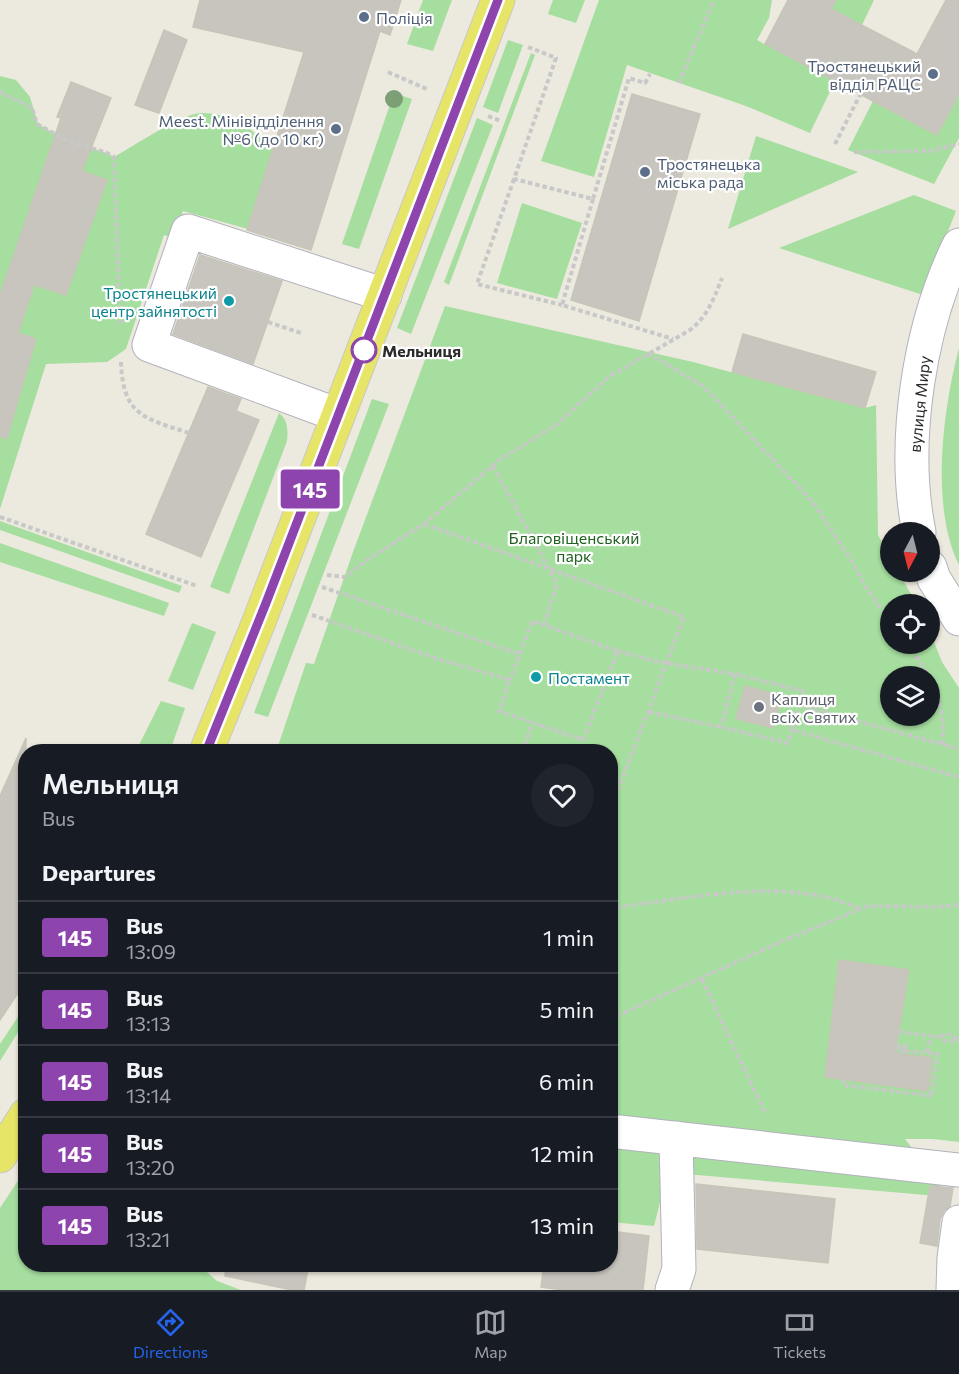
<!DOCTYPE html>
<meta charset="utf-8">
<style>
:root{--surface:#171b24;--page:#20242c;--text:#f1f3f6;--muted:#9ea1a6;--line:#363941;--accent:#2563eb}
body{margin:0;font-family:Commissioner,sans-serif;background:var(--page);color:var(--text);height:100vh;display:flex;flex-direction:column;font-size:22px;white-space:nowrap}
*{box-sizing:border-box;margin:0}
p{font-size:20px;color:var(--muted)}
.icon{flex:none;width:33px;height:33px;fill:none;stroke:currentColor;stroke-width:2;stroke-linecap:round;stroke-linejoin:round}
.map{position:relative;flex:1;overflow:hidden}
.side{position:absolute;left:18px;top:744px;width:600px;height:528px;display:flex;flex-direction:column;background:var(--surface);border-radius:24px;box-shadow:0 2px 4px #0004}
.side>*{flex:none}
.badge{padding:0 12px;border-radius:4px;font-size:21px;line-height:39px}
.needle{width:39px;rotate:187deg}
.fabs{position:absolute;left:880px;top:522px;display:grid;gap:12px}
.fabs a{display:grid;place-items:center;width:60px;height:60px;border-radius:50%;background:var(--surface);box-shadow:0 2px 4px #0004;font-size:30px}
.map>.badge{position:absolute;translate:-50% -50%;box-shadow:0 0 0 3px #fff}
h2{padding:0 24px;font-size:22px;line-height:54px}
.round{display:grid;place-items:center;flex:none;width:63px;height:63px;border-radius:32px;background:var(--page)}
.headline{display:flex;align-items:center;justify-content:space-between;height:102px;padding:0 24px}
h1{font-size:28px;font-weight:600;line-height:45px}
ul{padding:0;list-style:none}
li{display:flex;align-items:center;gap:18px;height:72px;padding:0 24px;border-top:2px solid var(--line)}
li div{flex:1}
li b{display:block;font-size:22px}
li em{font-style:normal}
li .badge{min-width:66px;font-weight:700;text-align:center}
.dock{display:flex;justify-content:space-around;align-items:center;height:84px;border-top:2px solid var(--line);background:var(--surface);font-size:16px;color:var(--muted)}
.dock a{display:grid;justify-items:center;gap:3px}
.dock .selected{color:var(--accent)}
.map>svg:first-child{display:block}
.green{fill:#a6de9f;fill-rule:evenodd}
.building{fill:#c7c5bd;stroke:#c7c5b8;stroke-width:1.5}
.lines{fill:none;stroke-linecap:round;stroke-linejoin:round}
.minor-casing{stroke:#b2b1bd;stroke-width:35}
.major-casing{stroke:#c8c8c8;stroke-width:35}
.path{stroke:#c8c8c8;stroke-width:4;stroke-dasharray:4.5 3;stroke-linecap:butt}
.minor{stroke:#fff;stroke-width:33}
.major{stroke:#e6e568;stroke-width:33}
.tree{fill:#7c9f76}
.line-casing{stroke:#fff;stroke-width:14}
.line{stroke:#8e44ad;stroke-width:9}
.service-dot{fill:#5c6f8a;stroke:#fff;stroke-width:2}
.culture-dot{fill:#0f9aa8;stroke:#fff;stroke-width:2}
.stop-dot{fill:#fff;stroke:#8e44ad;stroke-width:3}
.worship-dot{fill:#6b7280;stroke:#fff;stroke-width:2}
.labels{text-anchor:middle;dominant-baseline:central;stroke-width:4.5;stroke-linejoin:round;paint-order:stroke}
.service-label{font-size:16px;fill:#4e5e75;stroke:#fff;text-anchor:start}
.culture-label{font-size:16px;fill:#0d838f;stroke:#fff;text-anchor:end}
.stop-label{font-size:16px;font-weight:bold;fill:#2b2b2b;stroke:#fff;text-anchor:start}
.street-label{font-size:16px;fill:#2b2b2b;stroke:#fff}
.park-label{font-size:16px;fill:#206321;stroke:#fff}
.worship-label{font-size:16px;fill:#5b616d;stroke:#fff;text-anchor:start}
</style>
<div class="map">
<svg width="959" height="1290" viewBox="0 0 959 1290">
<rect width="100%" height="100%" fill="#ece9de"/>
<!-- green -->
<path class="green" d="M 423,0 L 452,0 L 433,51 L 407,44 Z
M 553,0 L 585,0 L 576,23 L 548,14 Z
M 599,0 L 772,0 L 769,18 L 757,40 L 835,81 L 810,133 L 746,106 L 627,65 L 594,177 L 541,161 Z
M 836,0 L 874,0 L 862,25 L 831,9 Z
M 508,40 L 523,45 L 498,113 L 483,107 Z
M 531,53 L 535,55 L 449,285 L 444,282 Z
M 0,76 L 16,80 L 30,97 L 38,124 L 66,140 L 107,153 L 114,157 C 132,147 183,113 201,113 C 229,112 255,130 273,150 L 248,229 L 183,211 L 174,238 L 164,235 L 126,349 L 107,362 L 46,364 L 0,509 Z
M 394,93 L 412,99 L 359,249 L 342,244 Z
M 959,94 L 959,138 L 934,184 L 848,150 L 873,101 L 937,135 Z
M 477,118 L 493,125 L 411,334 L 397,328 Z
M 756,136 L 858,172 L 728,229 Z
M 914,195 L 956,211 L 923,295 L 779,248 Z
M 522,203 L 582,223 L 557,299 L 497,283 Z
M 445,306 L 693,362 L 865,408 L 876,405 L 878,535 L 891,558 L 891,572 L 898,572 L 917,604 L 891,604 L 891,644 L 930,644 L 930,632 L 942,662 L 959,688 L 959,1142 L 933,1139 L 905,1139 L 949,1197 L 697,1175 L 667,1175 L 654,1226 L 611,1222 L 610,752 L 276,752 L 306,663 L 314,664 L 353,552 ZM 891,676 L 930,676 L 930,716 L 891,716 Z
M 959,348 L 959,565 C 930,507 943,409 959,348 Z
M 372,399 L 389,404 L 268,717 L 254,713 Z
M 279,413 C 288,420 288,430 287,441 L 229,594 L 210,587 Z
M 0,521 L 182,586 L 179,593 L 0,530 Z
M 0,543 L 169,603 L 164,616 L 0,562 Z
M 192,623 L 216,632 L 193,690 L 168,681 Z
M 161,701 L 185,708 L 170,751 L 136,751 Z
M 23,1009 L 25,1010 L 25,1021 L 0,1061 L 0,1044 Z
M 25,1170 L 26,1264 L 199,1265 L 217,1281 L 241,1290 L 0,1290 L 0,1208 Z"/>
<!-- building -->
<path class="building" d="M 200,0 L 401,0 L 390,35 L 380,31 L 311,250 L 247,230 L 304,52 L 193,27 Z
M 788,0 L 836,0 L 831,9 L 917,54 L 946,0 L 959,0 L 959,94 L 937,135 L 765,44 Z
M 164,30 L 187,40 L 159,113 L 135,105 Z
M 71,82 L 111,98 L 82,171 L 107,180 L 66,295 L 34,285 L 18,333 L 36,339 L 7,438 L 0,437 L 0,295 L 61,118 L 57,117 Z
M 632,94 L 700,114 L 639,321 L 571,300 Z
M 200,255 L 282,281 L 253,364 L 173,334 Z
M 743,334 L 876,372 L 865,408 L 732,372 Z
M 208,387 L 241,399 L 236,411 L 259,420 L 201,557 L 146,534 Z
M 745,686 L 782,696 L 773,728 L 736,719 Z
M 26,738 L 26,981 L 0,1020 L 0,796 Z
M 839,960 L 909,970 L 895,1053 L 932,1058 L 928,1091 L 825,1077 Z
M 696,1184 L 835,1199 L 828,1263 L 697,1249 Z
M 930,1186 L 953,1188 L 950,1206 L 944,1211 L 940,1219 L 937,1246 L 920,1243 Z
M 610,1231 L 649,1236 L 643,1290 L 563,1290 L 541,1287 L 544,1264 L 610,1264 Z
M 226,1264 L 309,1264 L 304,1290 L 292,1290 L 225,1276 Z"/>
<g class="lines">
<defs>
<path id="minor" d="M 338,415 L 149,345 L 188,231 L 385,295
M 919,532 C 901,443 919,327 959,245
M 930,567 L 934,579 L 959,619
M 610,1131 L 959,1170
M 672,1290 L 679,1269 L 676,1138
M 953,1290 L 954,1258 L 959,1222"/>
<path id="major" d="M 206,752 L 258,624 L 498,0
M 0,1156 L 26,1115"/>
</defs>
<!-- minor casing -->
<use href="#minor" class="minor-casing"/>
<!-- major casing -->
<use href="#major" class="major-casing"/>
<!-- path -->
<path class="path" d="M 528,47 L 556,58 L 514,179 L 593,199 L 629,78 L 645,83 L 650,74
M 388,72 L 429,90
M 679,83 L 714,0
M 0,92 L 32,108 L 37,124 L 66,140 L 107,153 L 114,157 L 120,324
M 488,116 L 501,121
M 835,144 L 860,95
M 854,152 L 929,151 L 959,144
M 514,179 L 477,284 L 562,305
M 593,199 L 562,305 L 673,339
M 268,322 L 301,333
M 648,353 L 703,386 L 813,502 L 852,561 L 867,589 L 891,622
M 121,362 C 123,415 143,418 189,433
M 493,466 L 557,584 L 544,625
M 0,517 L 197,586
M 424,524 L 684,617 L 610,811
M 327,575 L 345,577 L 367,560 L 424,524 L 498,461 L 557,424 L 610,376 L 690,330 C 708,316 714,298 722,278
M 322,587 L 519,654
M 312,615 L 438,659 L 510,680 L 499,711 L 583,740 L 618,651 L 532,621 L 510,680
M 907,644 C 932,678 946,700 942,744
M 618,651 L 659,662 L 735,674 L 803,691 L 792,730 L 959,777
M 735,674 L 721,727 L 788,743 L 792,730
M 799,705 L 959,749
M 649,712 L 721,727
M 522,752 L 533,723
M 610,908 C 680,900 756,882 826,897 C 838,900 850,905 861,909
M 702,979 L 766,1115
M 610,1019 L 785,940 L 868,906 L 938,907 L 959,905
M 899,1032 L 940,1037 C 946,1044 951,1041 959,1040
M 940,1037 L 944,1034 L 953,1035 L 957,1039
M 896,1049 L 900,1047 L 905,1048 L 905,1052 L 898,1051 C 898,1049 898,1048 899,1045 L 905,1046 L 906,1051 L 927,1053 L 930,1036
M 844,1079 L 843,1085 L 932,1096 L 937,1054 L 927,1053"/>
<!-- minor -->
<use href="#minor" class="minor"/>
<!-- major -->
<use href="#major" class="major"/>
</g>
<!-- trees -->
<circle class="tree" cx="394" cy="99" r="9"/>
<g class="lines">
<defs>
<path id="line" d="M 206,752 L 266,603 L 498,0"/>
</defs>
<!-- line casing -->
<use href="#line" class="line-casing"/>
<!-- line -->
<use href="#line" class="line"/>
</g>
<!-- markers -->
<g class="service-dot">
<circle cx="364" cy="17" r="6"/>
<circle cx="933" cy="74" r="6"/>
<circle cx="336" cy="129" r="6"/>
<circle cx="645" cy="172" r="6"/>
</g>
<g class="culture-dot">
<circle cx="229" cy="301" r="6"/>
<circle cx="536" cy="677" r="6"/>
</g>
<circle class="stop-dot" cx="364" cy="350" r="12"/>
<circle class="worship-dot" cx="759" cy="707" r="6"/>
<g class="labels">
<!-- service labels -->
<g class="service-label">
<text x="376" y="17">Поліція</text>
<text x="921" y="65" text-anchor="end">Тростянецький<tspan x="921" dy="18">відділ РАЦС</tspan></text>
<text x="324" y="120" text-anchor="end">Meest. Мінівідділення<tspan x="324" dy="18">№6 (до 10 кг)</tspan></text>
<text x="657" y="163">Тростянецька<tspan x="657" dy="18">міська рада</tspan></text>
</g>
<!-- culture labels -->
<g class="culture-label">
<text x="217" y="292">Тростянецький<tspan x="217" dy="18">центр зайнятості</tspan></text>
<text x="548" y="677" text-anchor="start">Постамент</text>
</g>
<!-- stop labels -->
<g class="stop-label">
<text x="382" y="350">Мельниця</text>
</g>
<!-- street labels -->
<g class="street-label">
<text transform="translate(919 404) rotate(-84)">вулиця Миру</text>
</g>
<!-- park labels -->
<g class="park-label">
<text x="574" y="537">Благовіщенський<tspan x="574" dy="18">парк</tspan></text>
</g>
<!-- worship labels -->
<g class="worship-label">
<text x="771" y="698">Каплиця<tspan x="771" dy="18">всіх Святих</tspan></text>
</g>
</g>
</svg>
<div class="fabs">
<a><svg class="needle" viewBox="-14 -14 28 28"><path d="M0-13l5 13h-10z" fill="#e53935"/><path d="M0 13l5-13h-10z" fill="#9ea1a6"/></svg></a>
<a><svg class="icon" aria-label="locate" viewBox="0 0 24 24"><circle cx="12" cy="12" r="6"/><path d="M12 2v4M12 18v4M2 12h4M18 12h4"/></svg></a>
<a><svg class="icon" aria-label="layers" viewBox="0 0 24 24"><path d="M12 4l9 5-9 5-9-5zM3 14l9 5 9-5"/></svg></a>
</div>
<b class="badge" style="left:310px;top:489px;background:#8e44ad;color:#fff">145</b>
<section class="side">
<div class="headline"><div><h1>Мельниця</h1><p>Bus</p></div><a class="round"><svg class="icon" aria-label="heart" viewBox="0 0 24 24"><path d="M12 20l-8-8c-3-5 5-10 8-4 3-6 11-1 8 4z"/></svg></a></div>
<h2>Departures</h2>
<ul>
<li><span class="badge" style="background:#8e44ad;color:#fff">145</span><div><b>Bus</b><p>13:09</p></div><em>1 min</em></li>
<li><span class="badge" style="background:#8e44ad;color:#fff">145</span><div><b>Bus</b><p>13:13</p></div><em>5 min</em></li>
<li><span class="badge" style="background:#8e44ad;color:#fff">145</span><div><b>Bus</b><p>13:14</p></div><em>6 min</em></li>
<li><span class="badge" style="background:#8e44ad;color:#fff">145</span><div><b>Bus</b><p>13:20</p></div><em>12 min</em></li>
<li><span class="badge" style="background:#8e44ad;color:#fff">145</span><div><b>Bus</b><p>13:21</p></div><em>13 min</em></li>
</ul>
</section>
</div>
<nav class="dock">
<a class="selected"><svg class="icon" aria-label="directions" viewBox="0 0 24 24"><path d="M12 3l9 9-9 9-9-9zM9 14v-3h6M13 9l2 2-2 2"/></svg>Directions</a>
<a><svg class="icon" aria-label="map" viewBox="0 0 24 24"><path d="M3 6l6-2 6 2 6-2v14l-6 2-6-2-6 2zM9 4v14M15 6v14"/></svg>Map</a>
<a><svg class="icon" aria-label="tickets" viewBox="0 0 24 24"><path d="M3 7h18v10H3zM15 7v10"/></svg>Tickets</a>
</nav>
